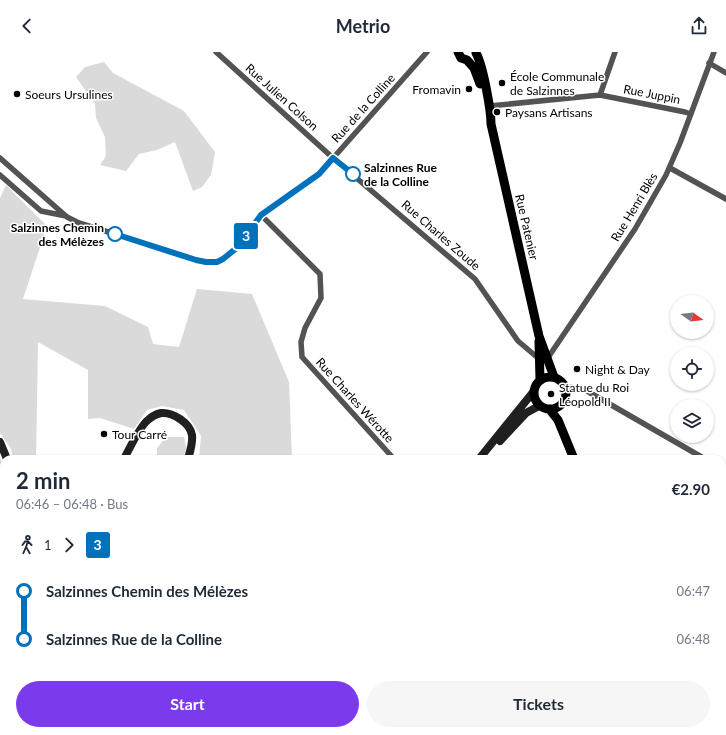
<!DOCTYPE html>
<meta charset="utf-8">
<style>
:root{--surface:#fff;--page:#f6f6f7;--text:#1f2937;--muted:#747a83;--accent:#7c3aed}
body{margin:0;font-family:Lato,sans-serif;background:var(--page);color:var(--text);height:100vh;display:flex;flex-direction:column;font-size:15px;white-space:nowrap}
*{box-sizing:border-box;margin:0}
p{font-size:13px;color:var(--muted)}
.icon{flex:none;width:22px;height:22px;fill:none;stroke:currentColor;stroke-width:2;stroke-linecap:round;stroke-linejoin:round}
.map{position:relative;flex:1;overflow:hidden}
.side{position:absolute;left:0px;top:403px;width:726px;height:280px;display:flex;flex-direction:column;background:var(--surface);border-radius:12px 12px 0 0;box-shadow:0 1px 3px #0004}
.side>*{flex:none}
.badge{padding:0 8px;border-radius:3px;font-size:14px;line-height:26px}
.needle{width:26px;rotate:104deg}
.fabs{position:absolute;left:670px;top:243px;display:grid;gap:8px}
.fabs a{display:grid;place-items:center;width:44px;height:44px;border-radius:50%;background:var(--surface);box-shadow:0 1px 3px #0004;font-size:20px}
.map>.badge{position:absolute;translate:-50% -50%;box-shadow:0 0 0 2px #fff}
.legs{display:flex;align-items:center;gap:6px;height:44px;padding:0 16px;font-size:13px}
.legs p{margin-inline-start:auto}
.summary{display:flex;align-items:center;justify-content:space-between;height:68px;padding:0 16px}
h1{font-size:22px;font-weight:700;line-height:30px}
.button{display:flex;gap:8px;margin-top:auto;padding:8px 16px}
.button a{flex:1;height:46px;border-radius:24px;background:var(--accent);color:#fff;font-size:16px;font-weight:700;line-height:46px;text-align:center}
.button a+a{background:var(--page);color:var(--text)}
ul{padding:0 16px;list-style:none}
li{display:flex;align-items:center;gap:14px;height:48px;font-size:15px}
li i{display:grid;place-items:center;width:6px;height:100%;margin:0 5px;background:currentColor}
li i::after{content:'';width:10px;height:10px;margin:-5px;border:3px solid;border-radius:50%;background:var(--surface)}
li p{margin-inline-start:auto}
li:first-child i{background:linear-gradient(#0000 50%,currentColor 0)}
li:last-child i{background:linear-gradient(currentColor 50%,#0000 0)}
header{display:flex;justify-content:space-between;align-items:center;height:52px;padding:0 16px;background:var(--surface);font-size:18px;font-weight:700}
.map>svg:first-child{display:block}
.green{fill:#dadada}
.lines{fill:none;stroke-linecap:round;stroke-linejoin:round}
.minor{stroke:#535353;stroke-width:5.5}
.secondary{stroke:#202020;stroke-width:8}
.primary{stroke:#000;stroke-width:9}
.line-1-casing{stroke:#fff;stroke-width:9}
.line-1{stroke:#0072bc;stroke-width:6}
.poi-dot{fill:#000;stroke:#fff;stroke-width:1.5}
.stop-1-dot{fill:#fff;stroke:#0072bc;stroke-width:2}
.labels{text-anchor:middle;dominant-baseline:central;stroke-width:3;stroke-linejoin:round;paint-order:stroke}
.poi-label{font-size:12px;fill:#000;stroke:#fff;text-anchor:start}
.street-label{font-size:12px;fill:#000;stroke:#fff}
.stop-label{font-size:12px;font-weight:bold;fill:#000;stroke:#fff;text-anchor:start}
</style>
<header><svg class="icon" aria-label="back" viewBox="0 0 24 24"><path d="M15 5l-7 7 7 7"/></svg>Metrio<svg class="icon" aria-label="share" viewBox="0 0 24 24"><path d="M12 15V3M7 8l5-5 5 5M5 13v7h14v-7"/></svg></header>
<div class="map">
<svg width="726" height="683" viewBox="0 0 726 683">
<rect width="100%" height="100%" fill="#fff"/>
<!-- green -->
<path class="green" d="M 104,10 L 113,21 L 184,59 L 215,100 L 211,123 L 202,135 L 193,139 L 175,90 L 157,98 L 139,102 L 126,119 L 100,113 L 106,104 L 105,85 L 96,66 L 95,52 L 76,25 L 85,15 Z
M 6,133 L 47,174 L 23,247 L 105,254 L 148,275 L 153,292 L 179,295 L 197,237 L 252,242 L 289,330 L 292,407 L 199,407 L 201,384 L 184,358 L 162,354 L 147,358 L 134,377 L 100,366 L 88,367 L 88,318 L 38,290 L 36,407 L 13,407 L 11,397 L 0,381 L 0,146 Z
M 166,385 L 184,385 L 187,399 L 183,407 L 157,407 L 157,396 Z
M 0,407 C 9,424 3,454 0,472 Z
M 4,488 L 4,521 L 0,528 L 0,499 Z
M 0,587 L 4,587 L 4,679 L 58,679 L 55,683 L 0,683 Z
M 76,679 L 125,679 L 121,683 L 74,683 Z"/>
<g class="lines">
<!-- minor -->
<path class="minor" d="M 216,0 L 333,106 L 475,227 L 518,289 L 538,306
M 709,11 L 726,21
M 600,43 L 615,0
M 489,54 L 600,43 L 685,60 L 691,62
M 0,106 L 67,165 L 79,171 L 196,207 L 206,210 L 217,210 L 223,207 L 239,194 L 261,163 L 319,122 L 427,0
M 670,116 L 726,147
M 0,123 L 41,159 L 66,164
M 261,163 L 320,222 L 321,246 L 305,276 L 301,290 L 302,305 L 394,407
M 547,307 L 635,177 L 666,123 L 680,91 L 714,0
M 566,335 L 583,337 L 587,339 L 705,407
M 722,417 L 726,419
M 722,512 L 726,513
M 255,679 L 260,683"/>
<!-- secondary -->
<path class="secondary" d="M 500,389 L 526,361 L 539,354
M 0,390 L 7,407
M 124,407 C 128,399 142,372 148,368 C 151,365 157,362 161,361 C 173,360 190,371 192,383 C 193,391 190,400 188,407
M 479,407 L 534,339
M 0,466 L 4,456
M 0,577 L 4,577
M 59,683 L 62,679
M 230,683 L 234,679"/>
<!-- primary -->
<path class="primary" d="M 458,0 L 461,6 L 467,8 L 474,16 L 480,32
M 476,1 C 483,13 491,58 491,72 L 539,284 L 554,325
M 539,289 L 540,328
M534 341a16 16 0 1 1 32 0a16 16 0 1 1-32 0Z
M 550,358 L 558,368 L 574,407
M 669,679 L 670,683"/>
</g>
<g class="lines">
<defs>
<path id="line-1" d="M 115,182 L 196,208 L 206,210 L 217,210 L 223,207 L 239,194 L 261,163 L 319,122 L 333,106 L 353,122"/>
</defs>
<!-- line-1 casing -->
<use href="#line-1" class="line-1-casing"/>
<!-- line-1 -->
<use href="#line-1" class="line-1"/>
</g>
<!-- markers -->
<g class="poi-dot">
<circle cx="502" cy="31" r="4"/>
<circle cx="469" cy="37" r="4"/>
<circle cx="17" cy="42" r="4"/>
<circle cx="497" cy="60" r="4"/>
<circle cx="577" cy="317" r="4"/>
<circle cx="551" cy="342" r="4"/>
<circle cx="104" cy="382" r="4"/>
</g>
<g class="stop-1-dot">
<circle cx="353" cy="122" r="7"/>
<circle cx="115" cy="182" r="7"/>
</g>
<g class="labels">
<!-- poi labels -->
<g class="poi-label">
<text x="510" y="24">École Communale<tspan x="510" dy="14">de Salzinnes</tspan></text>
<text x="461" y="37" text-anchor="end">Fromavin</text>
<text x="25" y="42">Soeurs Ursulines</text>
<text x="505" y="60">Paysans Artisans</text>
<text x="585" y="317">Night &amp; Day</text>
<text x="559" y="335">Statue du Roi<tspan x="559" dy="14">Léopold II</tspan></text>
<text x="112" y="382">Tour Carré</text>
</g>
<!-- street labels -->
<g class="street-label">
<text transform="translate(652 42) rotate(11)">Rue Juppin</text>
<text transform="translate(282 45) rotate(42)">Rue Julien Colson</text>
<text transform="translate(363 56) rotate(-48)">Rue de la Colline</text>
<text transform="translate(634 155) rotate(-59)">Rue Henri Blès</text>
<text transform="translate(527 175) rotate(77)">Rue Patenier</text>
<text transform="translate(441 183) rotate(41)">Rue Charles Zoude</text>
<text transform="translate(355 348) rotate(48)">Rue Charles Wérotte</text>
</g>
<!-- stop labels -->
<g class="stop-label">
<text x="364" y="115">Salzinnes Rue<tspan x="364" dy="14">de la Colline</tspan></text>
<text x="104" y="175" text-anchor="end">Salzinnes Chemin<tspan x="104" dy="14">des Mélèzes</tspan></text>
</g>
</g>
</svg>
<div class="fabs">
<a><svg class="needle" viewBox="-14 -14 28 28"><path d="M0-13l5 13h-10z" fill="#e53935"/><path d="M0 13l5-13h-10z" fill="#747a83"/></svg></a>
<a><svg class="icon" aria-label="locate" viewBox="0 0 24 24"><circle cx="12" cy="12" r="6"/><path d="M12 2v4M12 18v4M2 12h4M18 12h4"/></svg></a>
<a><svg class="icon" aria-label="layers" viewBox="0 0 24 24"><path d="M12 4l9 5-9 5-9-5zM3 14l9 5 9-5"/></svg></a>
</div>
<b class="badge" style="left:246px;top:184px;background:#0072bc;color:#fff">3</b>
<section class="side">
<div class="summary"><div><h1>2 min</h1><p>06:46 – 06:48 · Bus</p></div><b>€2.90</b></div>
<div class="legs"><svg class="icon" aria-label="walk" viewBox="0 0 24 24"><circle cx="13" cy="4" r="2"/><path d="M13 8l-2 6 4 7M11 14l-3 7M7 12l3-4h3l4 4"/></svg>1<svg class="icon" aria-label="forward" viewBox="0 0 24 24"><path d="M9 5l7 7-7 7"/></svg><b class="badge" style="background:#0072bc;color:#fff">3</b></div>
<ul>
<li><i style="color:#0072bc"></i><b>Salzinnes Chemin des Mélèzes</b><p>06:47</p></li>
<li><i style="color:#0072bc"></i><b>Salzinnes Rue de la Colline</b><p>06:48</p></li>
</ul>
<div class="button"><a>Start</a><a>Tickets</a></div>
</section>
</div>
